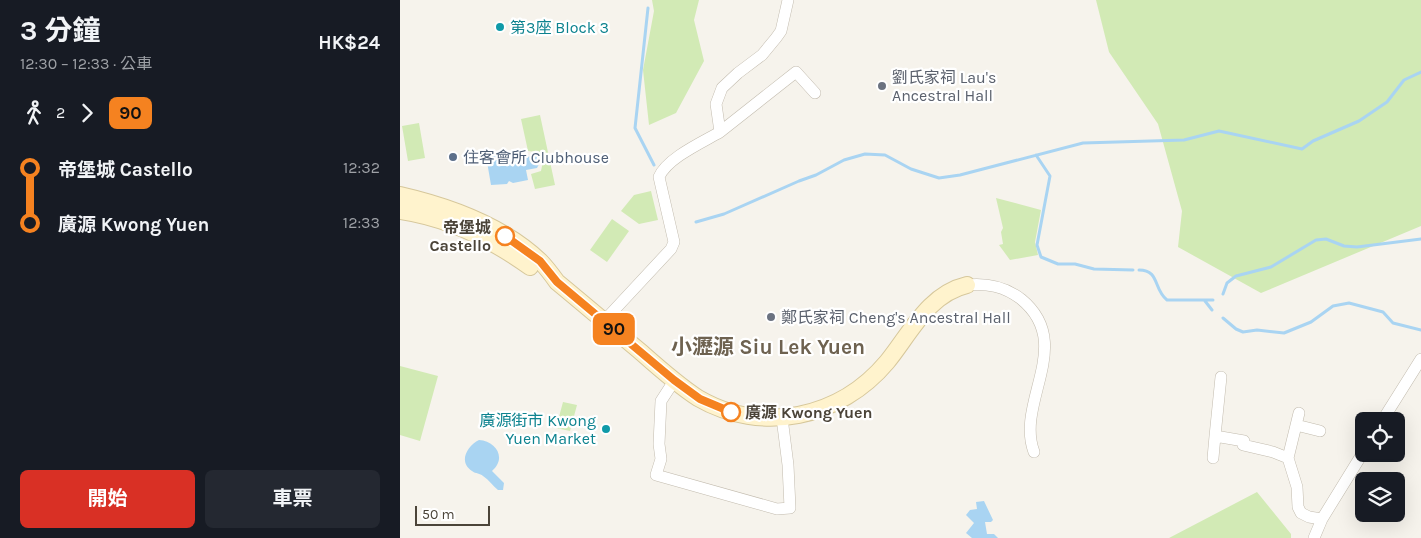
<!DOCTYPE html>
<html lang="zh-TW">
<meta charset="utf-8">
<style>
:root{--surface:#171b24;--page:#242831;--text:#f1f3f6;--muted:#9ea1a6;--accent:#d93025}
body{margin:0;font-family:Karla,"Noto Sans TC",sans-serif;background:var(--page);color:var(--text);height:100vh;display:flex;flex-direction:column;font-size:19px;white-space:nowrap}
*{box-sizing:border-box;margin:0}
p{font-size:16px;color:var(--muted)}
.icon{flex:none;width:28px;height:28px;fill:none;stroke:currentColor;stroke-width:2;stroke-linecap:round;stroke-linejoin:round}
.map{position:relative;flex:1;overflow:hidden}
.drawer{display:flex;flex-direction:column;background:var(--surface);width:400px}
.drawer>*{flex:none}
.badge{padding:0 10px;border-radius:8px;font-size:18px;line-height:32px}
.buttons{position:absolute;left:955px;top:412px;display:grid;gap:10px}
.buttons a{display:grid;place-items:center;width:50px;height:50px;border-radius:8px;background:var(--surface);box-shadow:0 5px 20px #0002;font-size:25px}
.scale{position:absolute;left:15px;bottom:12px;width:75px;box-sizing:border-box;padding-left:5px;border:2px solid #4b4439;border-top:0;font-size:14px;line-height:18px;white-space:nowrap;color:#4b4439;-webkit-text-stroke:4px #fff;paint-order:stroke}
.map>.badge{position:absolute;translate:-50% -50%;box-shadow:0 0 0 2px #fff}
.legs{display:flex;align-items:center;gap:8px;height:55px;padding:0 20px;font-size:16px}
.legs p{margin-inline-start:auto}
.head{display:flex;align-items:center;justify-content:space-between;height:85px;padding:0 20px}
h1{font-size:28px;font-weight:700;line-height:38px}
.button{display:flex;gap:10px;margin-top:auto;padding:10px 20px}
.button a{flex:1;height:58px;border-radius:8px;background:var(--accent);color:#fff;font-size:20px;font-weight:700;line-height:58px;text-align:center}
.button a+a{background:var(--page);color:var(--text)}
ul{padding:0 20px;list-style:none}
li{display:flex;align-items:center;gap:18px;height:55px;font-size:19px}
li i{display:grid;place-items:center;width:8px;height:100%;margin:0 6px;background:currentColor}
li i::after{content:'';width:12px;height:12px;margin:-6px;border:4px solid;border-radius:50%;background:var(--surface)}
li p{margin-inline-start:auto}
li:first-child i{background:linear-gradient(#0000 50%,currentColor 0)}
li:last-child i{background:linear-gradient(currentColor 50%,#0000 0)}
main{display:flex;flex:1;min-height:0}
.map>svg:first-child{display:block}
.green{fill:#d2eab5}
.water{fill:#a9d4f2}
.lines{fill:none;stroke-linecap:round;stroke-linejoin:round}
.stream{stroke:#a9d4f2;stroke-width:3}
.street-casing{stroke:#c2bbae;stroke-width:12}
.secondary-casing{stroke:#d6c79b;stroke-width:18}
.street{stroke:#fff;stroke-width:11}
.secondary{stroke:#fff3cd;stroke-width:16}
.line-1-casing{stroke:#fff;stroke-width:11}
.line-1{stroke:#f58220;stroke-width:8}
.culture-dot{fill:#0f9aa8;stroke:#fff;stroke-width:2}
.worship-dot{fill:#6b7280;stroke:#fff;stroke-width:2}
.service-dot{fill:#5c6f8a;stroke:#fff;stroke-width:2}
.stop-1-dot{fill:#fff;stroke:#f58220;stroke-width:2.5}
.labels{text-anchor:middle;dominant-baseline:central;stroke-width:4.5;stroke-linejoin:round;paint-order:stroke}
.culture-label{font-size:16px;fill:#0d838f;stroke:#fff;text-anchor:start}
.worship-label{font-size:16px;fill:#5b616d;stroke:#fff;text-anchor:start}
.service-label{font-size:16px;fill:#4e5e75;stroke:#fff;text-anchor:start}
.stop-label{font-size:16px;font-weight:bold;fill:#4b4439;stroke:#fff;text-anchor:end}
.district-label{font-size:21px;font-weight:bold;fill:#6e6250;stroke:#fff}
</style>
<main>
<section class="drawer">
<div class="head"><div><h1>3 分鐘</h1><p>12:30 – 12:33 · 公車</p></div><b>HK$24</b></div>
<div class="legs"><svg class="icon" aria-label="walk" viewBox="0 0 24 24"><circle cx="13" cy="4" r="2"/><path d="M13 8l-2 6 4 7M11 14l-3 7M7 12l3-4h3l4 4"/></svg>2<svg class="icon" aria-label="forward" viewBox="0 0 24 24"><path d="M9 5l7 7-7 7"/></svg><b class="badge" style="background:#f58220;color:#111">90</b></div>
<ul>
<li><i style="color:#f58220"></i><b>帝堡城 Castello</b><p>12:32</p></li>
<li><i style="color:#f58220"></i><b>廣源 Kwong Yuen</b><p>12:33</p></li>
</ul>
<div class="button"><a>開始</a><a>車票</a></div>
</section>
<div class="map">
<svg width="1021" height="538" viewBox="0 0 1021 538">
<rect width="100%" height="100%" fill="#f6f3ec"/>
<!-- green -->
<path class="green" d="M 252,0 L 299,0 L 294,20 L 304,61 L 276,113 L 249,125 L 243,70 L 254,11 Z
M 696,0 L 1021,0 L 1021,226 L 861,293 L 778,247 L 782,211 L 758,124 L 709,52 Z
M 140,115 L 155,185 L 135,189 L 131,174 L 141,171 L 143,161 L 137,152 L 128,151 L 121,119 Z
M 19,123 L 25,158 L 8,161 L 2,126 Z
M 251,191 L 258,220 L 239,224 L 221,211 L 234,195 Z
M 596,198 L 641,210 L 635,242 L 638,255 L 610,260 L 599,245 L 603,244 L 601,232 L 603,228 Z
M 212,219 L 229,231 L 207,262 L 190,250 Z
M 0,366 L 38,376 L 20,441 L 0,435 Z
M 163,402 L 177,405 L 170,431 L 156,428 Z
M 857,492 L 891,534 L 891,538 L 769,538 Z"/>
<!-- water -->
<path class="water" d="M 108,151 L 122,151 L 124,157 L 137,156 L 139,164 L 137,168 L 126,170 L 128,180 L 113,183 L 109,181 L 107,184 L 91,185 L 86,156 L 99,152 L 100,156 L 108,154 Z
M 79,440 C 96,441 107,458 92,471 L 104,483 L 103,490 L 98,490 C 93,486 89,480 83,476 C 80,473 76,474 72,471 C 58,462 67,446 79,440 Z
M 584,501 L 593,520 L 591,522 L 585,522 L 587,534 L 594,534 L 598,538 L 572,538 L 566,533 L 574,523 L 566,515 L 570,510 L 577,509 L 576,502 Z"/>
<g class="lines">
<!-- stream -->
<path class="stream" d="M 248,8 L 235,128 L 254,165
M 636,155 L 650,176 L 637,245 L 641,257 L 658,264 L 675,264 L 694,269 L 733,270
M 296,222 L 324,214 L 399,181 L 416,175 L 444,160 L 465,154 L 485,155 L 511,169 L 539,178 L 560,175 L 683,143 L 784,140 L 819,131 L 902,149 L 913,141 L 959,121 L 987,102 L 1004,80 L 1021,72
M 739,270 C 760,270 753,289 767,300 L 813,300
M 823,294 L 827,283 L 836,276 L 871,267 L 916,240 L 926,239 L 944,246 L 957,247 L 1021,239
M 805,301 L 812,310
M 823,318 L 836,329 L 843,332 L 857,330 L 884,333 L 911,322 L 933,306 L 949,303 L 983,312 L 993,323 L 1021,330"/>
<defs>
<path id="street" d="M 320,132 L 396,72 L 415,93
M 567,285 C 587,283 604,286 621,299 C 676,344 615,402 634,452
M 204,321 L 271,249 L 274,242 L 259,177 C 267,158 303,142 320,132 L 316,104 L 322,88 L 338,73 L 362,55 L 376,38 L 381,31 L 388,0
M 821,377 L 815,436 L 844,441 L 843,445 L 873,452 L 888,458
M 274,381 L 261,401 L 259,444 L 261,459 L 256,475 L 377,509 L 390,508 L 388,465 L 382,418
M 899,413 L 888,458 L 897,487 L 898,507 L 901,513 L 909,517 L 922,519
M 982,421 L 1021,359
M 896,425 L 920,431
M 813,458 L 815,436
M 914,538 L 922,519 L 964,451"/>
<path id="secondary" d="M 0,195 C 48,206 103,226 140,261 C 146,267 152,275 157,282 C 185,305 213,329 242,353 C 260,369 278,385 298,398 C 362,435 440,418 487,362 C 510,334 528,294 567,285
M 0,211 C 47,218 91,239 130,267"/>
</defs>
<!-- street casing -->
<use href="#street" class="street-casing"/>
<!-- secondary casing -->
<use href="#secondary" class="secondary-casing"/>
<!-- street -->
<use href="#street" class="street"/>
<!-- secondary -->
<use href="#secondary" class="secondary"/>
</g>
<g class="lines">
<defs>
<path id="line-1" d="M 105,236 L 140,261 L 157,282 L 274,380 L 300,399 L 331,412"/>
</defs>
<!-- line-1 casing -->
<use href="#line-1" class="line-1-casing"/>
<!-- line-1 -->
<use href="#line-1" class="line-1"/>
</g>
<!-- markers -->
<g class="culture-dot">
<circle cx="100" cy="27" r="5"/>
<circle cx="206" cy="429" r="5"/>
</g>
<g class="worship-dot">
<circle cx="482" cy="86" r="5"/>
<circle cx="371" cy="317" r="5"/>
</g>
<circle class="service-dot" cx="53" cy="157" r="5"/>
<g class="stop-1-dot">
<circle cx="105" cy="236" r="9"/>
<circle cx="331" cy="412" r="9"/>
</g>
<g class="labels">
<!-- culture labels -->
<g class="culture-label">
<text x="110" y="27">第3座 Block 3</text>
<text x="196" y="420" text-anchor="end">廣源街市 Kwong<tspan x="196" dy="18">Yuen Market</tspan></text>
</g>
<!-- worship labels -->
<g class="worship-label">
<text x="492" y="77">劉氏家祠 Lau's<tspan x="492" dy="18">Ancestral Hall</tspan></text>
<text x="381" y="317">鄭氏家祠 Cheng's Ancestral Hall</text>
</g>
<!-- service labels -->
<g class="service-label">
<text x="63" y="157">住客會所 Clubhouse</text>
</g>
<!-- stop labels -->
<g class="stop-label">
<text x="91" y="227">帝堡城<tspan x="91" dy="18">Castello</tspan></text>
<text x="345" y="412" text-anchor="start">廣源 Kwong Yuen</text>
</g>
<!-- district labels -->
<g class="district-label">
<text x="368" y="347">小瀝源 Siu Lek Yuen</text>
</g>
</g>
</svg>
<div class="buttons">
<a><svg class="icon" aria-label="locate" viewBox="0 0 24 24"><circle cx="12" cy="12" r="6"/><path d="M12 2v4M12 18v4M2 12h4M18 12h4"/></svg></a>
<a><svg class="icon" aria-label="layers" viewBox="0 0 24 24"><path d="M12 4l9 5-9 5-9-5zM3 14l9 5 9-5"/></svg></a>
</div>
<div class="scale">50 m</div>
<b class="badge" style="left:214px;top:329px;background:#f58220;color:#111">90</b>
</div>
</main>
